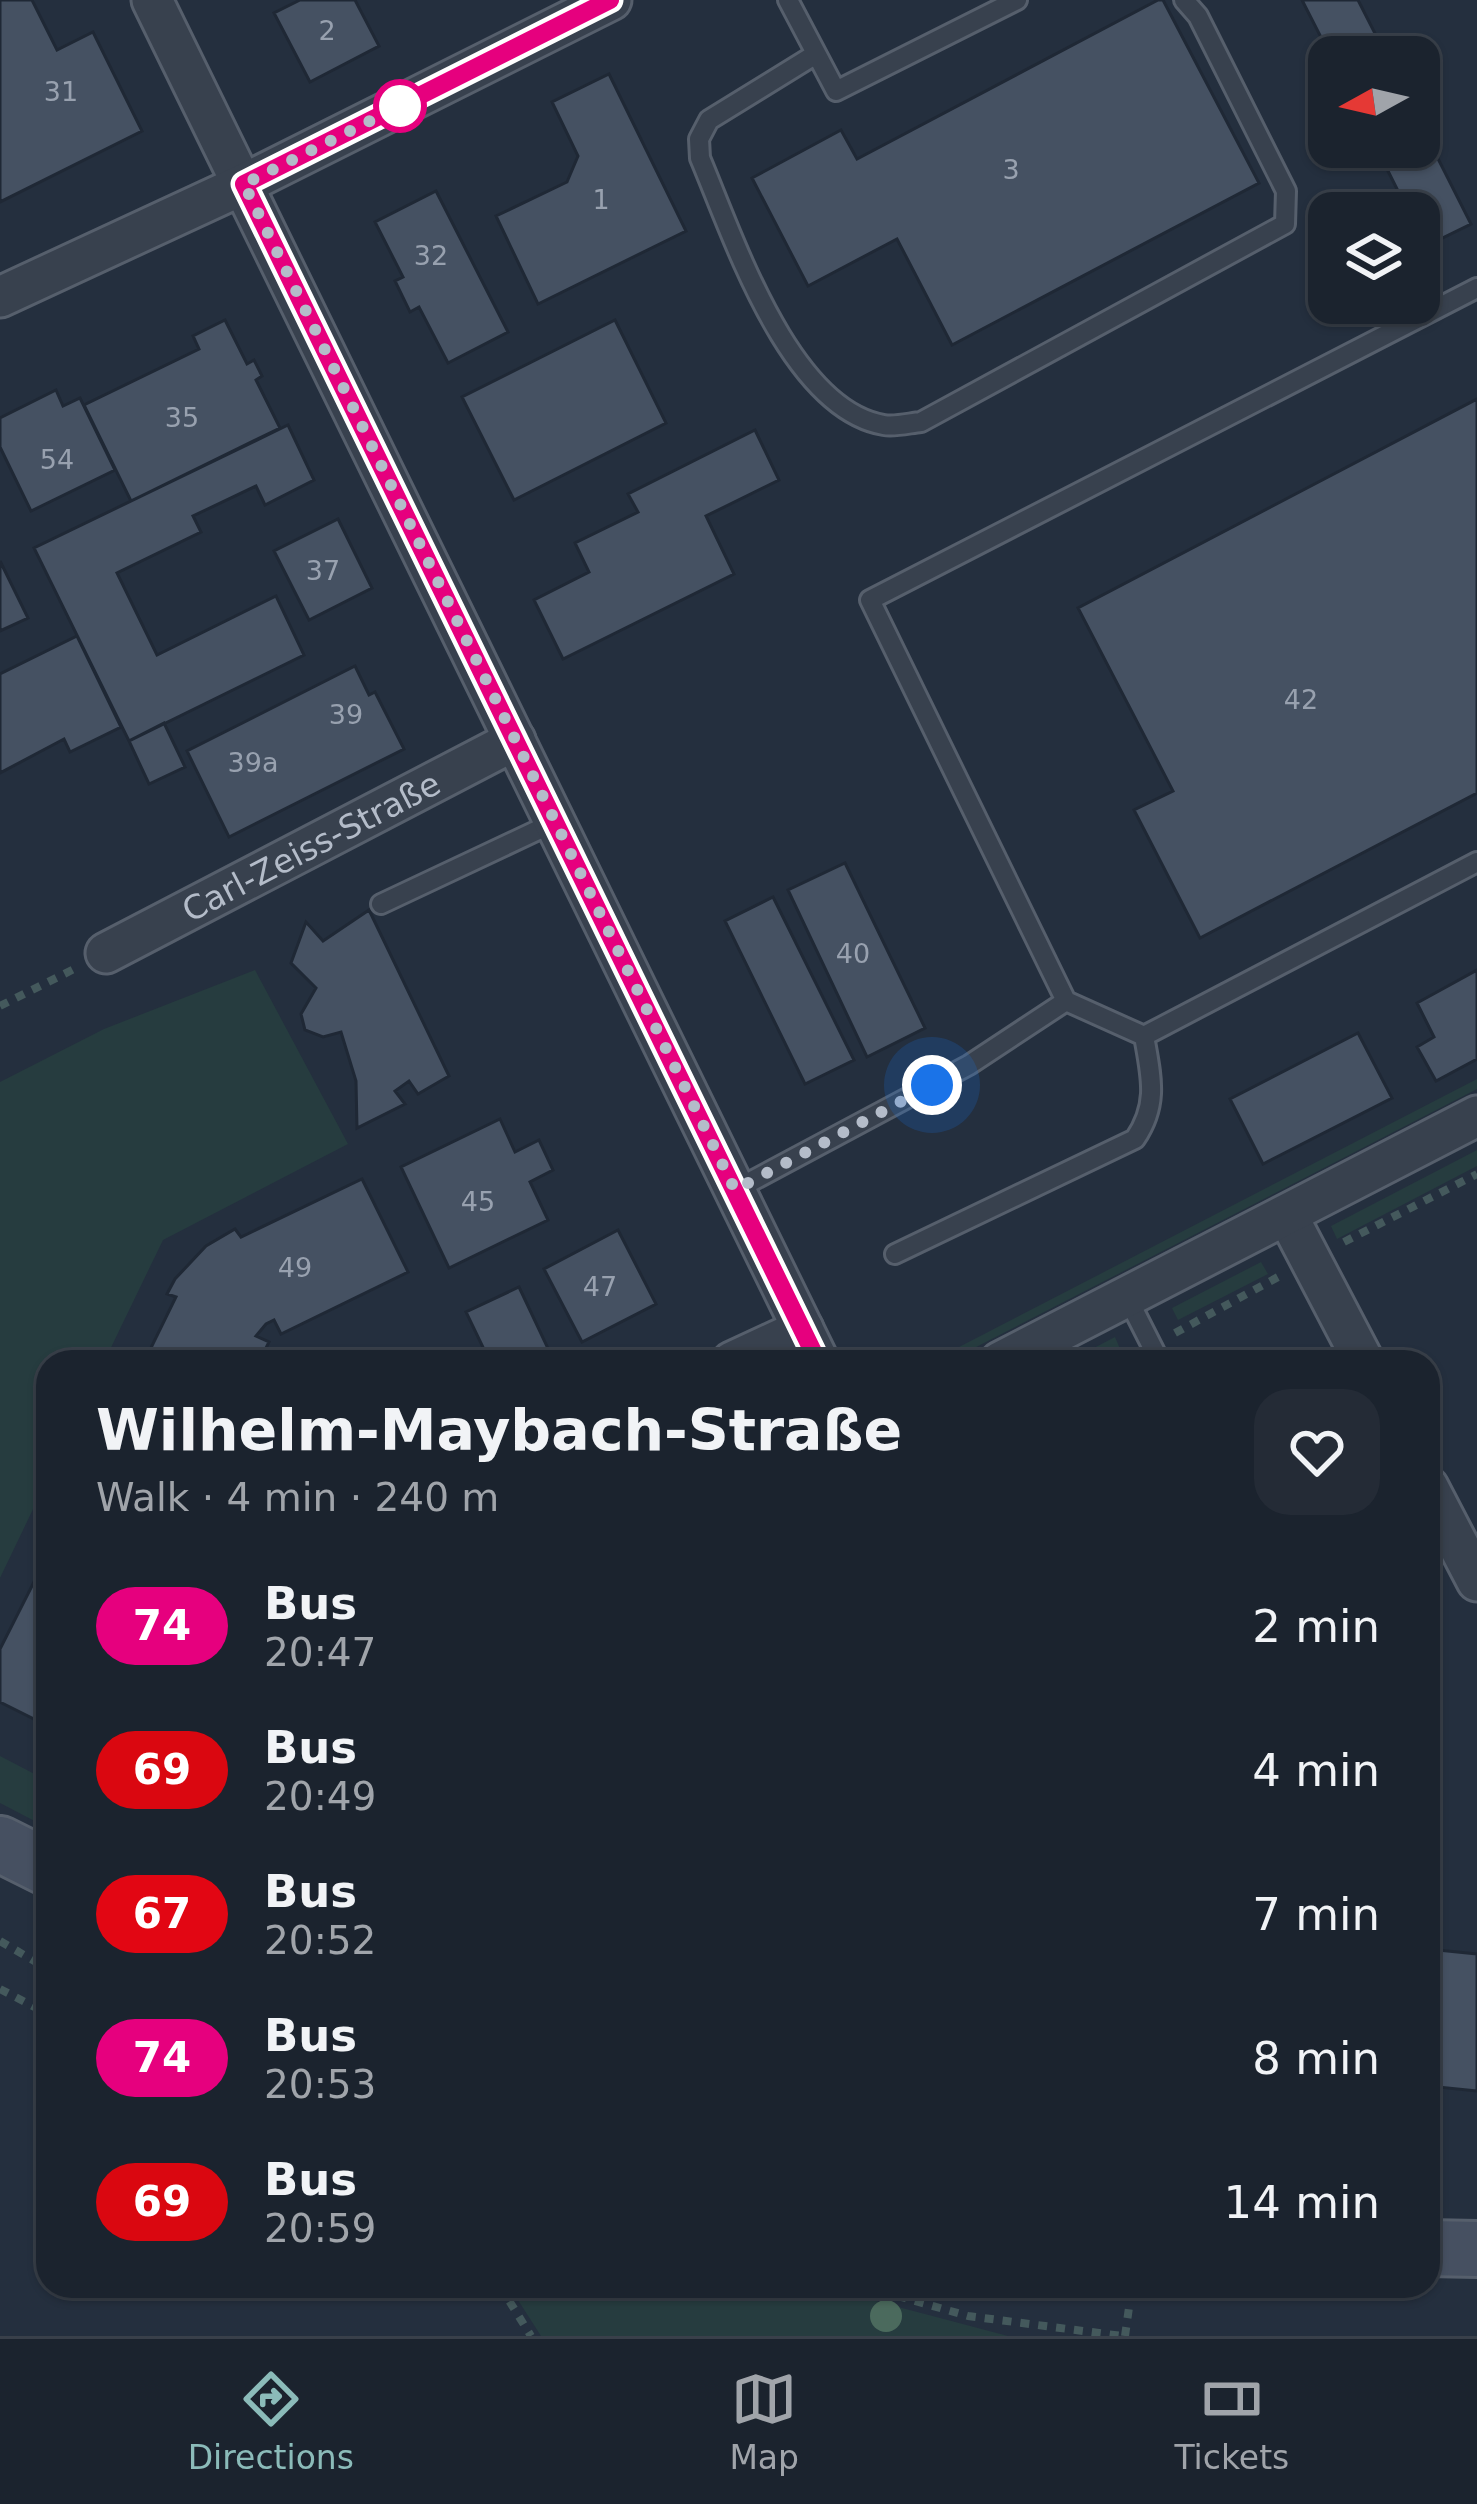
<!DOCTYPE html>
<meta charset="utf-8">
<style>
:root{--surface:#1b232e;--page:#242b36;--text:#f1f3f6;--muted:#a0a4aa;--line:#39404a;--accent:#8bbbb9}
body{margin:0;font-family:"DejaVu Sans",sans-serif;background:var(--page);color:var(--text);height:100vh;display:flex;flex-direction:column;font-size:45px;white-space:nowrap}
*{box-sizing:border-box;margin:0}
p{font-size:39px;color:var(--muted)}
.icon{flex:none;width:66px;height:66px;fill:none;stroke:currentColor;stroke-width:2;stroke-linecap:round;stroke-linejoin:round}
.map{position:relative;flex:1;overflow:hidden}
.sheet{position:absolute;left:36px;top:1350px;width:1404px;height:948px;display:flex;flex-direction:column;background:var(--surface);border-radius:36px;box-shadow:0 3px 9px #0004,0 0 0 3px var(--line)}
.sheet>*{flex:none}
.badge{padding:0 24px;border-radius:39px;font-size:42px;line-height:78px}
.needle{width:78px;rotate:262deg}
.tools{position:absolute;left:1308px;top:36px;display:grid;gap:24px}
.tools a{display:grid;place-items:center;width:132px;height:132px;border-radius:24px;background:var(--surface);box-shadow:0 3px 9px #0004,0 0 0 3px var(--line);font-size:60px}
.you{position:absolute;width:60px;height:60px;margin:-30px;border:9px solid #fff;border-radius:50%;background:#1a73e8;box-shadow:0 0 0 18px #1a73e833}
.map>.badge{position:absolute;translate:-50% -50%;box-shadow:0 0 0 6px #fff}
.round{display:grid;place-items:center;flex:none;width:126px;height:126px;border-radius:36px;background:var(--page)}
.headline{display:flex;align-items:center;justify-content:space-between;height:204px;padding:0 60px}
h1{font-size:57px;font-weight:600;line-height:90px}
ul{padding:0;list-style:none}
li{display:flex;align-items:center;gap:36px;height:144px;padding:0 60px}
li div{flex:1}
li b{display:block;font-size:45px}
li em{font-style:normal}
li .badge{min-width:132px;font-weight:700;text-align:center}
.dock{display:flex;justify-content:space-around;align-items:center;height:168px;border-top:3px solid var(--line);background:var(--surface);font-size:33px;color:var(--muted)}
.dock a{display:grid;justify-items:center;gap:6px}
.dock .selected{color:var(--accent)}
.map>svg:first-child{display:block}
.green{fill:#263c3f}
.building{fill:#455162;stroke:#1f2835;stroke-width:3}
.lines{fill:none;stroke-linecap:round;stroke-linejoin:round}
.service-casing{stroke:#565f6c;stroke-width:24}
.minor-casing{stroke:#565f6c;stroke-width:45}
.secondary-casing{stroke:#565f6c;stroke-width:60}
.path{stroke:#44595c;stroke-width:8;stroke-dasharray:9 9;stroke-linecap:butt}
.service{stroke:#38414e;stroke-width:18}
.minor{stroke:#38414e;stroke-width:39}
.secondary{stroke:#465061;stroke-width:54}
.tree{fill:#4b6a5d}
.line-casing{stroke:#fff;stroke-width:27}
.line{stroke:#e6007e;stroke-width:18}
.walk{stroke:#b4bcc9;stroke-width:12;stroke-dasharray:0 21.6}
.stop-dot{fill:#fff;stroke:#e6007e;stroke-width:6}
.labels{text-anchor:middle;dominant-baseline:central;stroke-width:10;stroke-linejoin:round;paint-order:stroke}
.number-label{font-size:27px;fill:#98a1af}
.street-label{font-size:33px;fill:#b4bcc9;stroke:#1d2633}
</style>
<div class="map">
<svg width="1477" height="2336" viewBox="0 0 1477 2336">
<rect width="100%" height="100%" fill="#242f3e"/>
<!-- green -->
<path class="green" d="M 255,970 L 348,1144 L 163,1240 L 104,1362 L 48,1362 L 48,1478 L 0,1578 L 0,1082 L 104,1029 Z
M 1477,1079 L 1477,1089 L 953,1359 L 930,1362 Z
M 1477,1150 L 1477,1166 L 1337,1239 L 1331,1226 Z
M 1261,1262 L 1268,1274 L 1178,1320 L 1172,1308 Z
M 1115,1337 L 1121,1351 L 1099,1362 L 1067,1362 Z
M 0,1756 L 48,1781 L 48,1828 L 0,1803 Z
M 509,2286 L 819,2286 L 1008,2336 L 541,2336 Z"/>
<!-- building -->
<path class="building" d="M 0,0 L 32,0 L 57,50 L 93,32 L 142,131 L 0,202 Z
M 300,0 L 355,0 L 379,46 L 310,82 L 274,13 Z
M 1158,0 L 1163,0 L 1259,183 L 952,345 L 897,239 L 808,286 L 752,178 L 841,130 L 857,159 Z
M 1302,0 L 1358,0 L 1387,57 L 1331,57 Z
M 609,74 L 686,231 L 538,304 L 496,216 L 567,182 L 578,156 L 552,102 Z
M 1419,121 L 1471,224 L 1426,246 L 1419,213 L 1409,213 L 1376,147 L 1419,147 Z
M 436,191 L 508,332 L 448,363 L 419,307 L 410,312 L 395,281 L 403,277 L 375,222 Z
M 225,320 L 247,364 L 254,360 L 262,376 L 256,380 L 280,428 L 131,501 L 84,405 L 199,349 L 193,336 Z
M 615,320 L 666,423 L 514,500 L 462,397 Z
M 56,390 L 63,406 L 80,398 L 115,470 L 31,511 L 0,447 L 0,418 Z
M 1477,399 L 1477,793 L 1200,938 L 1134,810 L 1173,791 L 1078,608 Z
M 288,425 L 314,480 L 265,505 L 256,486 L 193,516 L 201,532 L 117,573 L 157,655 L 276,596 L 304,655 L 129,741 L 34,548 Z
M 755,430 L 779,480 L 706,516 L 734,574 L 563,659 L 534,600 L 589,572 L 575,543 L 638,512 L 628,494 Z
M 338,519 L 372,588 L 309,620 L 274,551 Z
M 0,561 L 28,618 L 0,631 Z
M 77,636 L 121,727 L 70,752 L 64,739 L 0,773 L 0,674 Z
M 355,666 L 369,695 L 375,692 L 404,749 L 229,837 L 187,751 Z
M 164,723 L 185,767 L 149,784 L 129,741 Z
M 845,863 L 925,1028 L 867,1057 L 788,890 Z
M 773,897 L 854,1060 L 805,1084 L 725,921 Z
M 369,910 L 449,1076 L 418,1094 L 409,1081 L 395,1091 L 405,1104 L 357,1128 L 356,1081 L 341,1032 L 323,1037 L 305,1030 L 301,1014 L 316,988 L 291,963 L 306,922 L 323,941 Z
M 1477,970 L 1477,1059 L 1436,1081 L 1417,1047 L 1434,1037 L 1417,1003 Z
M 1358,1033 L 1392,1098 L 1263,1164 L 1230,1099 Z
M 500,1119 L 515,1152 L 539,1140 L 553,1170 L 530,1182 L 548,1220 L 449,1268 L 401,1167 Z
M 362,1179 L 408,1272 L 281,1334 L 274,1320 L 266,1324 L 256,1336 L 269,1342 L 259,1362 L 144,1362 L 176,1297 L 167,1294 L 175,1279 L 206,1246 L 235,1229 L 241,1237 Z
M 618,1230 L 656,1304 L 582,1342 L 544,1269 Z
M 519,1287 L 553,1359 L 490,1362 L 466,1312 Z
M 38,1574 L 48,1579 L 48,1726 L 0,1702 L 0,1649 Z
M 1428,1949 L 1477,1954 L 1477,2091 L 1428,2086 Z"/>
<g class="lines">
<defs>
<path id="service" d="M 788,0 L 836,91 L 1017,0
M 816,54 L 709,120 L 699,139 L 700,158 C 733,236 789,409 884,425 C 895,427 910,423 921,422 L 1285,224 L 1286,191 L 1198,16 L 1184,0
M 1477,288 L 870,600 L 1066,1001 L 1144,1036 L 1477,862
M 381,904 L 555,822
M 735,1190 L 969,1065 L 1066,1001
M 895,1254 L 1135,1139 C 1159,1104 1151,1076 1144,1036
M 1127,1297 L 1160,1362"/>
<g id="minor">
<path d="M 152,0 L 819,1362"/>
<path d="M 0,297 L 244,184 L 611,0"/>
<path id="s1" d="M 106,953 L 515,740"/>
<path d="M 1287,1215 L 1364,1362"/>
<path d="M 732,1362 L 803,1329"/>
<path d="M 1000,1362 L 1477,1116"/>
<path d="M 1428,1487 L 1477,1581"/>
</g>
<path id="secondary" d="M 0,1844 L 48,1868
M 1428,2248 L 1477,2249"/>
</defs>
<!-- service casing -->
<use href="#service" class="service-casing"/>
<!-- minor casing -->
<use href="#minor" class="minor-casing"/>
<!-- secondary casing -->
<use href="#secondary" class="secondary-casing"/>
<!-- path -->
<path class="path" d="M 0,1006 L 74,969
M 1344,1242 L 1477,1174
M 1175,1333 L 1278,1277
M 0,1941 L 48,1969
M 0,1989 L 48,2014
M 500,2286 L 531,2336
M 863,2286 L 968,2316 L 1122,2336
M 1125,2336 L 1132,2286"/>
<!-- service -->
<use href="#service" class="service"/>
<!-- minor -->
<use href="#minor" class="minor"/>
<!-- secondary -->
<use href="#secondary" class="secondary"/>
</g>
<!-- trees -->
<circle class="tree" cx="886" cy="2316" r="16"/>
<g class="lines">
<defs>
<path id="line" d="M 610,0 L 244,184 L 818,1362"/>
</defs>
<!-- line casing -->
<use href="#line" class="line-casing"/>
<!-- line -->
<use href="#line" class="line"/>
<!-- walk -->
<path class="walk" d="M 400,106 L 404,104 L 244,184 L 735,1190 L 932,1085"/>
</g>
<!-- markers -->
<circle class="stop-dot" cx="400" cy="106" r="24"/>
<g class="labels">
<!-- number labels -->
<g class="number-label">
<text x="327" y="30">2</text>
<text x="61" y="91">31</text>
<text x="1011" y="169">3</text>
<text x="601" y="199">1</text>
<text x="431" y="255">32</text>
<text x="182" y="417">35</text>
<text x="57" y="459">54</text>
<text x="323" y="570">37</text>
<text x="1301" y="699">42</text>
<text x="346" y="714">39</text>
<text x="253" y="762">39a</text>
<text x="853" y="953">40</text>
<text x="478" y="1201">45</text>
<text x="295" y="1267">49</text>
<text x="600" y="1286">47</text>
</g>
<!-- street labels -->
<g class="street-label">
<text stroke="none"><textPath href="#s1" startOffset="231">Carl-Zeiss-Straße</textPath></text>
</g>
</g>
</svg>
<div class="tools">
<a><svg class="needle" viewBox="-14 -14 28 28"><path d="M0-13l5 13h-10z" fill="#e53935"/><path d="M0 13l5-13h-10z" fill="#a0a4aa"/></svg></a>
<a><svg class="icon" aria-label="layers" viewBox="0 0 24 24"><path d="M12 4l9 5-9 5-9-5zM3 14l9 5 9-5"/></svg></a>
</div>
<div class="you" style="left:932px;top:1085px"></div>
<section class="sheet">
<div class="headline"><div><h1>Wilhelm-Maybach-Straße</h1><p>Walk · 4 min · 240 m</p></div><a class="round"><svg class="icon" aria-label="heart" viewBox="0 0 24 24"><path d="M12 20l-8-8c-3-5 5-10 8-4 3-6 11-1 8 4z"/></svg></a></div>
<ul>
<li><span class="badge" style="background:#e6007e;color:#fff">74</span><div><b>Bus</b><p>20:47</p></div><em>2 min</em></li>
<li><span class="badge" style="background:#da0710;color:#fff">69</span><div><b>Bus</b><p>20:49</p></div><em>4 min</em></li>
<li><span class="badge" style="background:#e20613;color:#fff">67</span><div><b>Bus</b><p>20:52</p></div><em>7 min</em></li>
<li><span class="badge" style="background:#e6007e;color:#fff">74</span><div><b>Bus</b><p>20:53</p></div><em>8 min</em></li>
<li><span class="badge" style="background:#da0710;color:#fff">69</span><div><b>Bus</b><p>20:59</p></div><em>14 min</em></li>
</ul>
</section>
</div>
<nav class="dock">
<a class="selected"><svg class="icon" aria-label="directions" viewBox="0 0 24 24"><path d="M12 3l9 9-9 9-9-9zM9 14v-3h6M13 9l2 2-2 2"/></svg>Directions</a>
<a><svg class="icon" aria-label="map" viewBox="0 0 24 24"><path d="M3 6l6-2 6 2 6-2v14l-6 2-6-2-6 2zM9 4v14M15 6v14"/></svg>Map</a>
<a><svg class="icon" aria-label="tickets" viewBox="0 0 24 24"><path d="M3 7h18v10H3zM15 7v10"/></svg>Tickets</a>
</nav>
